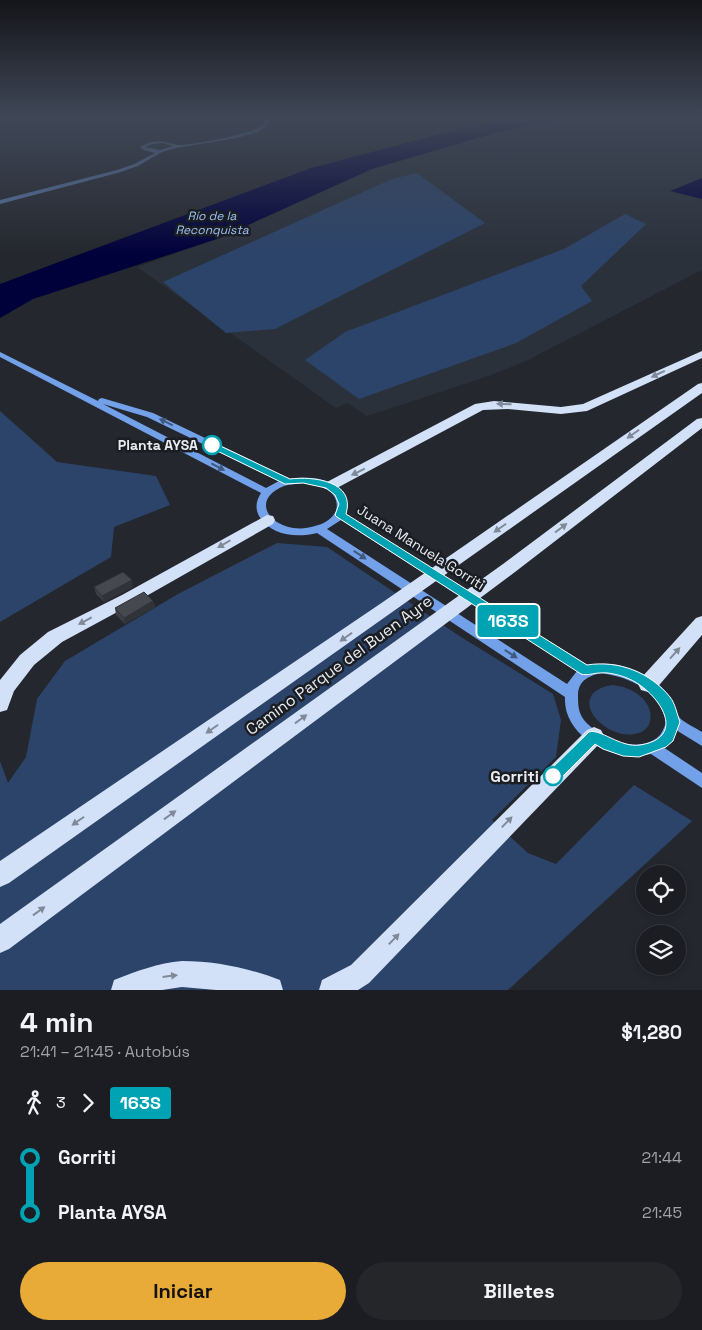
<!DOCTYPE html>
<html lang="es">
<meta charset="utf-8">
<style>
:root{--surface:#1b1d22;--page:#24262a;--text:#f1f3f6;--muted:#a0a2a5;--line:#393b40;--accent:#e8ab37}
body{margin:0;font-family:"Space Grotesk",sans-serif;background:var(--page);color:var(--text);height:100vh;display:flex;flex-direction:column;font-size:19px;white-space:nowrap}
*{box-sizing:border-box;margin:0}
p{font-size:16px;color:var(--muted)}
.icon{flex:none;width:28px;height:28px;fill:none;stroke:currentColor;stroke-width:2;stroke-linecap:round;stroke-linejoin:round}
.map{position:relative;height:990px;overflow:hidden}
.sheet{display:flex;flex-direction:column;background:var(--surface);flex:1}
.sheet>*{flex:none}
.badge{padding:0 10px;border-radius:4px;font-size:18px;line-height:32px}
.tools{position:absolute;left:636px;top:865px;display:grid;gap:10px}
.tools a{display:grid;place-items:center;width:50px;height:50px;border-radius:50%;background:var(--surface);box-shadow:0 2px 8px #0003,0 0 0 1px var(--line);font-size:25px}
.map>.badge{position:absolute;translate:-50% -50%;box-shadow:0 0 0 2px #fff}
.legs{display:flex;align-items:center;gap:8px;height:55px;padding:0 20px;font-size:16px}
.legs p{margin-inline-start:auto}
.head{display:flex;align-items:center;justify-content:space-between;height:85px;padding:0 20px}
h1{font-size:28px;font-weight:600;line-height:38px}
.button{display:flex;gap:10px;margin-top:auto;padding:10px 20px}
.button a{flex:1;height:58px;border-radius:30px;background:var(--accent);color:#111;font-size:20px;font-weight:600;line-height:58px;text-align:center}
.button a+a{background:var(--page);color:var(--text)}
ul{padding:0 20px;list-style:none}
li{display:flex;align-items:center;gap:18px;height:55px;font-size:19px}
li i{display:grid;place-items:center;width:8px;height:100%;margin:0 6px;background:currentColor}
li i::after{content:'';width:12px;height:12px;margin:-6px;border:4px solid;border-radius:50%;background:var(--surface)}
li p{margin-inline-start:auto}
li:first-child i{background:linear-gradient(#0000 50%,currentColor 0)}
li:last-child i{background:linear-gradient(currentColor 50%,#0000 0)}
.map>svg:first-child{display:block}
.built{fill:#2a313b}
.green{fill:#2c446a}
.water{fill:#00003b}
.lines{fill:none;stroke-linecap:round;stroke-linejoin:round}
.tertiary{fill:#5874a2;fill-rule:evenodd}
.secondary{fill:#72a0e9;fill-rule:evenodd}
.motorway{fill:#d2e1f8;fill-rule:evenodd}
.wall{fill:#3b3f44}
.shaded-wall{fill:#303337}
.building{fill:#45494f;stroke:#303337}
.oneway{fill:#7f8998}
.oneway2{fill:#42587c}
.line-1{fill:#00a3b4;stroke:#fff}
.stop-1-dot{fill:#fff;stroke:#00a3b4;stroke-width:2.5}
.labels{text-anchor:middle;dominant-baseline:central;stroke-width:5;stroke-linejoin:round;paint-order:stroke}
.far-water-label{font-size:12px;font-style:italic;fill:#9ec1f8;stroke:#1a1e23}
.stop-label{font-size:14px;font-weight:bold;fill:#e9ebef;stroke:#1a1e23;text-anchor:end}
.street-label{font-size:14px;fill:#e9ebef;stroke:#1a1e23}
.near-street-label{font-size:16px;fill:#e9ebef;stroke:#1a1e23}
.near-stop-label{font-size:16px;font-weight:bold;fill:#e9ebef;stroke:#1a1e23;text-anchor:end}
</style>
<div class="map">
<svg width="702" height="990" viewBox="0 0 702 990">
<rect width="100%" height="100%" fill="#24272d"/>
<!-- built -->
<path class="built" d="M 574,118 L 702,118 L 702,270 L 526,361 L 486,377 L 367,416 L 347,403 L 336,408 L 137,267 L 217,239 L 372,169 L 488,135 L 540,123 Z"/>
<!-- green -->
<path class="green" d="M 417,173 L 485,223 L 275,329 L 226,333 L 163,282 L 392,179 Z
M 625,214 L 646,224 L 581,286 L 592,301 L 516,343 L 359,399 L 305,360 L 345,332 L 564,249 Z
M 0,411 L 57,462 L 156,476 L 170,505 L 114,527 L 111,557 L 0,622 Z
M 277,543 L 327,547 L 461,637 L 553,694 L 561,720 L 556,757 L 492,820 L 528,853 L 556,864 L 634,785 L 692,821 L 508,990 L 0,990 L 0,761 L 8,783 L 26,757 L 37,699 L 65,661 L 178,594 Z
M 612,685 C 622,686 632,689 640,696 C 654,707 656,730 635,734 C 602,740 564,693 612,685 Z"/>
<!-- water -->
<path class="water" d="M 502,118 L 574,118 L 540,123 L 488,135 L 372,169 L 217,239 L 33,299 L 0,318 L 0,284 L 311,168 Z
M 702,178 L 702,199 L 670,191 Z"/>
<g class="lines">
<!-- tertiary -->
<path class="tertiary" d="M 266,118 L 270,118 L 266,127 L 258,132 L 237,138 L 176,148 L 162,152 L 138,166 L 121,172 L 0,204 L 0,200 L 117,170 L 134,164 L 155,153 L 144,150 L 140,147 C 156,137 165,143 180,145 C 190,146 257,133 263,125 C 265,123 265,120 266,118 ZM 163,143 L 173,146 L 160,150 L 145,147 L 153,144 Z"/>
<!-- secondary -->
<path class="secondary" d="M 0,352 L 98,401 L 99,399 L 102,398 L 153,413 L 290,479 C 308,476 333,477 344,495 C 348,501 348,507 345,514 L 589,666 C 615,658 653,673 669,696 C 674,702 675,711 679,717 C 684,723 696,728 702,732 L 702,746 L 676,730 L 670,743 L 663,747 L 702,773 L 702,788 L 651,754 C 644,755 637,757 631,756 C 600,754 563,731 565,697 L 317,533 C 297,538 271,536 259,516 C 255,508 256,501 261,493 L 0,357 ZM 103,404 L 147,417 L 279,481 L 266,488 ZM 303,483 C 319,485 341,490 336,511 C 332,519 324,524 315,526 C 278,538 244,502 284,486 C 290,484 297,484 303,483 ZM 341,520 L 577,671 L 567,684 L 327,529 ZM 601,673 C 632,678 656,689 667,721 C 665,725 663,731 660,735 C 640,756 600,739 584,720 C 578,712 578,704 578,694 C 579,680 589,676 601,673 Z"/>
<!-- motorway -->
<path class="motorway" d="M 702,351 L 702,358 L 587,411 L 561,414 L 507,409 L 483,410 L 335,489 L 325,489 L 323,486 L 325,483 L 475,404 L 494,401 L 561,407 L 583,404 Z
M 702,383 L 702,393 L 9,883 L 0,887 L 0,861 L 380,604 L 698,384 Z
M 702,418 L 702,428 L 515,572 L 9,949 L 0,953 L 0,924 L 503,564 L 697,419 Z
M 267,515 L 273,516 L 275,520 L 273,524 L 134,603 L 62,642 L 34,665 L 14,691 L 7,710 L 0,712 L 0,680 L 20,655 L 48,632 L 122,595 Z
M 702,616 L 702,635 L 655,690 L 648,692 L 641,690 L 638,684 L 641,678 L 696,618 Z
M 594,727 L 601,730 L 604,736 L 601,742 L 369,983 L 358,990 L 319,990 L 322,980 L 351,965 L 587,730 Z
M 182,961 C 215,961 249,968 280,980 L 283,990 L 216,990 L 182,987 L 162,990 L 111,990 L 114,980 C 137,971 158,963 182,961 Z"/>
</g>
<!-- wall -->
<path class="wall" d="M 94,587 L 133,587 L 104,602 L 96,594 Z
M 153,601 L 155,607 L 125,624 L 116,615 L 115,608 Z"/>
<!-- shaded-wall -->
<path class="shaded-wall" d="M 132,580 L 133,587 L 104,602 L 102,596 Z
M 153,601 L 155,607 L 125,624 L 124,618 Z"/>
<!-- building -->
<path class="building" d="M 123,572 L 132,580 L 102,596 L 94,587 Z
M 144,592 L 153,601 L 124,618 L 115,608 Z"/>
<!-- one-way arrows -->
<defs><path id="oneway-solid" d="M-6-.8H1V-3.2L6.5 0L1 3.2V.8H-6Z" transform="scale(1.25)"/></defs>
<g class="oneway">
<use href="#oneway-solid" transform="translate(658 374) rotate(155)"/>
<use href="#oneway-solid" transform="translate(504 404) rotate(-178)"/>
<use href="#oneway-solid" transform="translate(633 434) rotate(145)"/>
<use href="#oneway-solid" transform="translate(358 472) rotate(154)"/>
<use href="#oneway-solid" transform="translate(500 528) rotate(145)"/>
<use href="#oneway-solid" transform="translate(561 528) rotate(-37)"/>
<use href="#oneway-solid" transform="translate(224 544) rotate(150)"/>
<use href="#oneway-solid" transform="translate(85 621) rotate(152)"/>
<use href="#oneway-solid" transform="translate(346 637) rotate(145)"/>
<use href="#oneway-solid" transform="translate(675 653) rotate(-48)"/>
<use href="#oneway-solid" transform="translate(301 719) rotate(-36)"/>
<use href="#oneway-solid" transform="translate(212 729) rotate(145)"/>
<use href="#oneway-solid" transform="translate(170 815) rotate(-36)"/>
<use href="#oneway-solid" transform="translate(78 821) rotate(145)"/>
<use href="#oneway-solid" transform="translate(507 822) rotate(-46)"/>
<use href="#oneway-solid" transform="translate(39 911) rotate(-36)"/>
<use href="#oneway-solid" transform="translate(394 939) rotate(-46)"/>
<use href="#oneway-solid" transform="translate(170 976) rotate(-7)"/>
</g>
<g class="oneway2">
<use href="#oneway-solid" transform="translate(166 422) rotate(-154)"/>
<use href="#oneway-solid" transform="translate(218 467) rotate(28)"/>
<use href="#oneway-solid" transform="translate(360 555) rotate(33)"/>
<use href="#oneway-solid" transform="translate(511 654) rotate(33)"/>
</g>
<!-- sky -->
<linearGradient id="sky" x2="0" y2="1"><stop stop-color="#141519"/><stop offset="0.46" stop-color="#3f4757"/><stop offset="1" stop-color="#3f4757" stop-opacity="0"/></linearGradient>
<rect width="702" height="256" fill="url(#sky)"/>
<!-- line-1 -->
<path class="line-1" d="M 212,442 L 290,479 C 313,476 356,481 346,514 L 587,665 C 618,660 650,672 670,697 C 675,703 677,714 680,722 L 673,741 L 666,747 L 639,757 L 623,756 L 603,749 L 595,744 L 558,781 L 553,782 L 548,781 L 546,776 L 548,772 L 589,732 C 600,728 620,748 640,745 C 691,737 656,689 627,678 C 619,675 609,672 600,673 C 593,673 588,676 581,674 L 337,517 L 335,515 L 339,504 L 335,495 L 326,488 L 303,483 L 285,484 L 209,447 L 208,445 Z"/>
<!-- markers -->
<g class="stop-1-dot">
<circle cx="212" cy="445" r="9"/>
<circle cx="553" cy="776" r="9"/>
</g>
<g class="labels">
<!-- far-water labels -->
<g class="far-water-label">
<text x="212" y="216">Río de la<tspan x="212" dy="14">Reconquista</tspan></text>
</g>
<!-- stop labels -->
<g class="stop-label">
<text x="198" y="445">Planta AYSA</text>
</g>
<!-- street labels -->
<g class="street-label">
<text transform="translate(421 547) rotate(32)">Juana Manuela Gorriti</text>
</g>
<!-- near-street labels -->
<g class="near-street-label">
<text transform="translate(339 665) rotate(-36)">Camino Parque del Buen Ayre</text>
</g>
<!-- near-stop labels -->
<g class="near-stop-label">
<text x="539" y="776">Gorriti</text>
</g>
</g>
</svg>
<div class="tools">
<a><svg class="icon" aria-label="locate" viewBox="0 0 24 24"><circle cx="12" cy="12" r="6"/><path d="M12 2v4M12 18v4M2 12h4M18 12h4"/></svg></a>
<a><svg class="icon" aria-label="layers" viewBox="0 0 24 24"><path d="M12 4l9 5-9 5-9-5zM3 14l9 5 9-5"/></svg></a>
</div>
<b class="badge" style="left:508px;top:621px;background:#00a3b4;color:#fff">163S</b>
</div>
<section class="sheet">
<div class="head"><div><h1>4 min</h1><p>21:41 – 21:45 · Autobús</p></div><b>$1,280</b></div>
<div class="legs"><svg class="icon" aria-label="walk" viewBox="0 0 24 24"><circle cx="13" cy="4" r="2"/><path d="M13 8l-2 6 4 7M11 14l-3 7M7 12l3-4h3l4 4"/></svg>3<svg class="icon" aria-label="forward" viewBox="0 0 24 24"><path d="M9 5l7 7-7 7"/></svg><b class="badge" style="background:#00a3b4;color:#fff">163S</b></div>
<ul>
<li><i style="color:#00a3b4"></i><b>Gorriti</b><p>21:44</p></li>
<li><i style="color:#00a3b4"></i><b>Planta AYSA</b><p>21:45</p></li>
</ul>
<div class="button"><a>Iniciar</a><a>Billetes</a></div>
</section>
